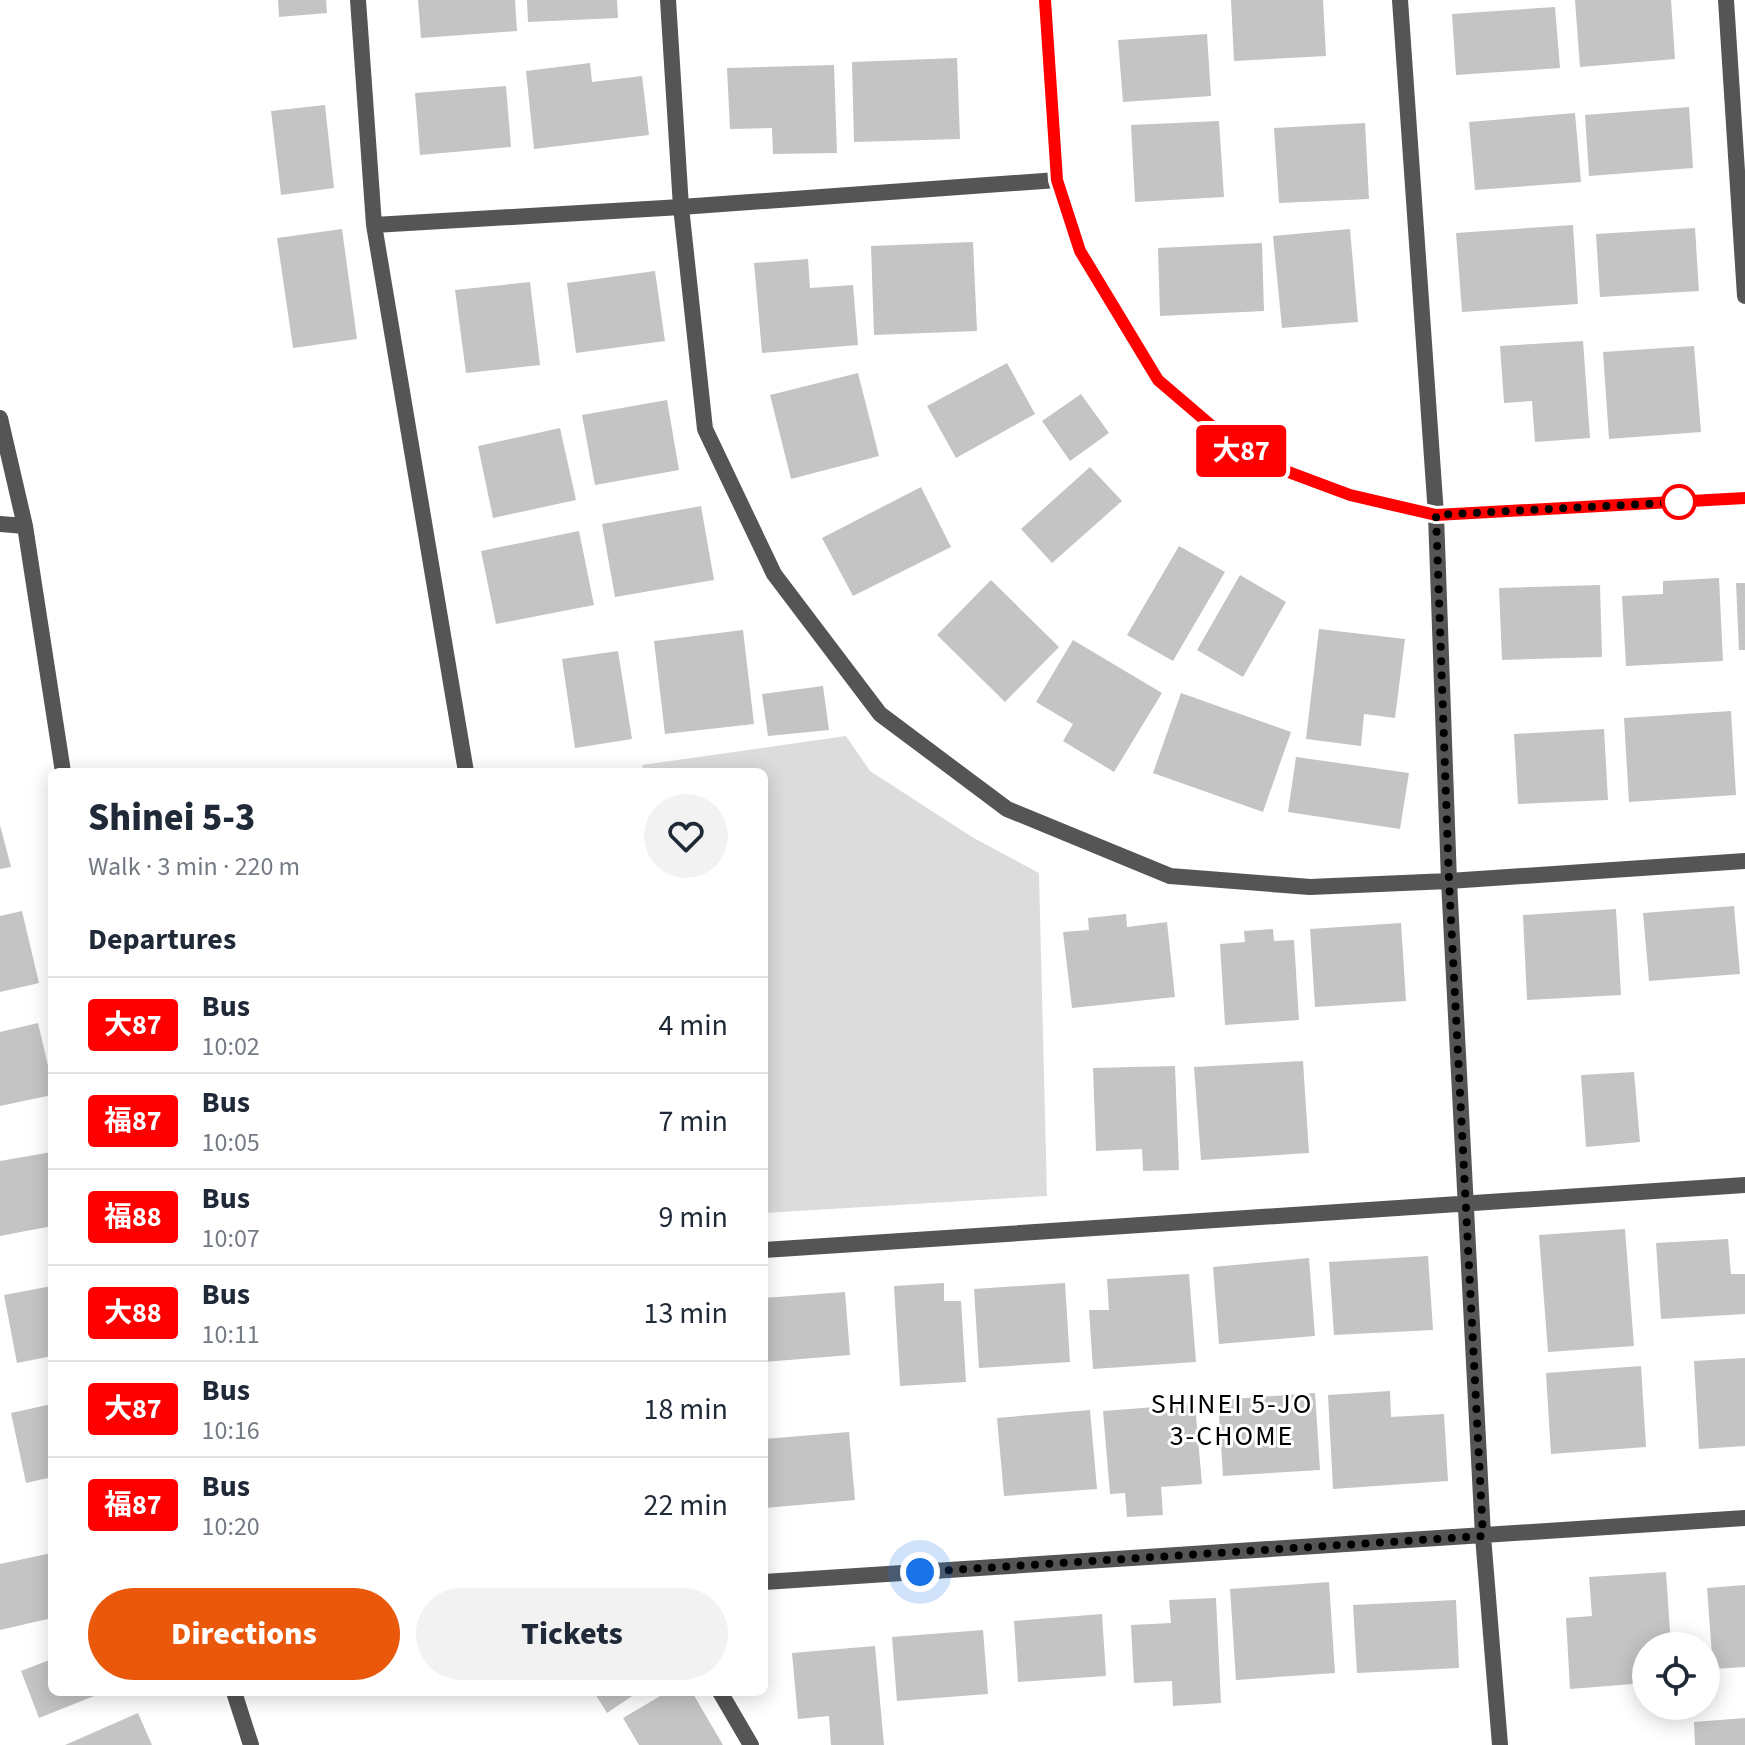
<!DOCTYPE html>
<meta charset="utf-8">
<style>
:root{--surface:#fff;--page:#f2f2f3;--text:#1f2937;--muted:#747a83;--line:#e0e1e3;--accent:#ea580c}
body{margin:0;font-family:"Source Sans 3","Noto Sans JP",sans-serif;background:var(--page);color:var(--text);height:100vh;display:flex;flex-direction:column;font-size:30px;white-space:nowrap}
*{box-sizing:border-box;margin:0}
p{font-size:26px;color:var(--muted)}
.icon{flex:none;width:44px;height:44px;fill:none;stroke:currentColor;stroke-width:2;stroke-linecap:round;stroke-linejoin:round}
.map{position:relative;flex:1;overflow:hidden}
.panel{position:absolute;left:48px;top:768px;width:720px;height:928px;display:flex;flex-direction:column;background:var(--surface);border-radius:12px;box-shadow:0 4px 20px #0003}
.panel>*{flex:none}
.badge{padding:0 16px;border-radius:6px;font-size:28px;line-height:52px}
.controls{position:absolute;left:1632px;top:1632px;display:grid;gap:16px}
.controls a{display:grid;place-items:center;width:88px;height:88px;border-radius:50%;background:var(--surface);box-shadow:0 4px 20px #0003;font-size:40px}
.you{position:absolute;width:40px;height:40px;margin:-20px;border:6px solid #fff;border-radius:50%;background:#1a73e8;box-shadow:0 0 0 12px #1a73e833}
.map>.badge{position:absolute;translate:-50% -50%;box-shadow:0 0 0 4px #fff}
h2{padding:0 40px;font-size:30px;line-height:72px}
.round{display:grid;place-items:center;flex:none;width:84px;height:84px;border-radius:42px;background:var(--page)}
.summary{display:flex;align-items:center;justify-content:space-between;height:136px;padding:0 40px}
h1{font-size:38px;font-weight:800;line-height:60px}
.action{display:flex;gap:16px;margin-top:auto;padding:16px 40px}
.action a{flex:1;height:92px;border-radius:48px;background:var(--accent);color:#fff;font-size:32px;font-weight:800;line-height:92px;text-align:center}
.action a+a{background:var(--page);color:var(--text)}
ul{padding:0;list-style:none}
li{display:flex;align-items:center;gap:24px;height:96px;padding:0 40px;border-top:2px solid var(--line)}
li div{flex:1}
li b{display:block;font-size:30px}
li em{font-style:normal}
li .badge{min-width:88px;font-weight:700;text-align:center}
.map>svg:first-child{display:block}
.green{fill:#dcdcdc}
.building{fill:#c4c4c4}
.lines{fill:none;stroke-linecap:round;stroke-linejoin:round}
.street{stroke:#555;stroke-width:16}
.secondary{stroke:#222;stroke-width:16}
.line-casing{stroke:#fff;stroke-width:18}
.line{stroke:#f00;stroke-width:12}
.walk{stroke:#000;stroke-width:8;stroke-dasharray:0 14.4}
.stop-dot{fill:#fff;stroke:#f00;stroke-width:4}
.labels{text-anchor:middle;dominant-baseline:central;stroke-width:6;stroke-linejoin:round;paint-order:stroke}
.neighbourhood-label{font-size:28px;letter-spacing:2px;fill:#000;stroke:#fff}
</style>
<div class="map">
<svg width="1745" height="1745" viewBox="0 0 1745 1745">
<rect width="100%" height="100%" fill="#fff"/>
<!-- green -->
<path class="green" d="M 846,736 L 870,771 L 972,837 L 1039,873 L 1047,1196 L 764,1213 L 764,772 L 644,772 L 642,765 Z"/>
<!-- building -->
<path class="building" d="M 278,0 L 326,0 L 327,13 L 279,17 Z
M 418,0 L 515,0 L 517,31 L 421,38 Z
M 527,0 L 617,0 L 618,18 L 528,22 Z
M 1231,0 L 1323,0 L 1326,56 L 1234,61 Z
M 1575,0 L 1671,0 L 1675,59 L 1580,67 Z
M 1555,7 L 1560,68 L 1456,75 L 1452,14 Z
M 1207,34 L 1211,96 L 1123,102 L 1118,40 Z
M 957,58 L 960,139 L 854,142 L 852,62 Z
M 590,63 L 592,82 L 642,76 L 649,135 L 534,149 L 526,71 Z
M 834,65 L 837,153 L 773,154 L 772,128 L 730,129 L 727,68 Z
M 506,86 L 511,147 L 420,155 L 415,93 Z
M 325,105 L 334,188 L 281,195 L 271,111 Z
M 1689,107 L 1693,168 L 1589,176 L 1585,115 Z
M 1575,113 L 1581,182 L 1475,190 L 1469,122 Z
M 1219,121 L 1224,197 L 1135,202 L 1131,125 Z
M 1365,123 L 1369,199 L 1279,203 L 1274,128 Z
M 1573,225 L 1578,304 L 1462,312 L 1456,233 Z
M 1695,228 L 1699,291 L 1600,297 L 1596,234 Z
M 342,229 L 357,339 L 293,348 L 277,238 Z
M 1350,229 L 1358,322 L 1282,328 L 1273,236 Z
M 973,242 L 977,331 L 874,335 L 871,246 Z
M 1262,243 L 1264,311 L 1160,316 L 1158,248 Z
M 808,259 L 810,288 L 853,285 L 858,345 L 762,353 L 754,263 Z
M 655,271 L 665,341 L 576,353 L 567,283 Z
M 530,282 L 540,365 L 466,373 L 455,290 Z
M 1583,341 L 1590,438 L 1535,442 L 1532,401 L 1504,403 L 1500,346 Z
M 1694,346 L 1701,432 L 1609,439 L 1603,352 Z
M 1007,363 L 1035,414 L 956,458 L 927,406 Z
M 858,373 L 879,456 L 791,479 L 770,395 Z
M 1081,394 L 1109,433 L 1070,461 L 1042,421 Z
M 667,400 L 679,470 L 595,485 L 582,415 Z
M 560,428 L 576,500 L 493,518 L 478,446 Z
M 1090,467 L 1122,501 L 1052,563 L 1021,529 Z
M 921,487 L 951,547 L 853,596 L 822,538 Z
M 701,506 L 714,580 L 615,597 L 602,524 Z
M 579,531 L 594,605 L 496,624 L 481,551 Z
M 1179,546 L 1225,572 L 1173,661 L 1127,635 Z
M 1240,575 L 1286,602 L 1243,677 L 1197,650 Z
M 1719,578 L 1723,661 L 1626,666 L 1622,596 L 1663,594 L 1663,581 Z
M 991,580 L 1059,647 L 1005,702 L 937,635 Z
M 1736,583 L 1745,583 L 1745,650 L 1739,650 Z
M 1600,585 L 1602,657 L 1502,660 L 1499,588 Z
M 1319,629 L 1405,639 L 1395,718 L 1364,714 L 1361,746 L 1306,739 Z
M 743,630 L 754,724 L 665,734 L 654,641 Z
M 1073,640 L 1162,693 L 1114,772 L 1063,741 L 1073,724 L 1036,702 Z
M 618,651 L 632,739 L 575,748 L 562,659 Z
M 823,686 L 829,730 L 768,736 L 762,694 Z
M 1181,693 L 1291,732 L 1263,812 L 1153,773 Z
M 1731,711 L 1736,795 L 1629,802 L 1624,718 Z
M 1604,729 L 1608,800 L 1518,804 L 1514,734 Z
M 1296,757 L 1409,773 L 1400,829 L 1288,812 Z
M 0,825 L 11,867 L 0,869 Z
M 1734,906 L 1740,974 L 1649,981 L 1643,913 Z
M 1616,909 L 1621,995 L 1527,1000 L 1523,915 Z
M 22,911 L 39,983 L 0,992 L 0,916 Z
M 1126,914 L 1127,927 L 1167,922 L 1175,997 L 1072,1008 L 1063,932 L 1089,930 L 1088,918 Z
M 1401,923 L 1406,1001 L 1315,1007 L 1310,929 Z
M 1273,929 L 1274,941 L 1294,940 L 1299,1020 L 1225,1025 L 1220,944 L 1245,942 L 1244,931 Z
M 38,1023 L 52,1083 L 52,1095 L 0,1106 L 0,1032 Z
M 1303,1061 L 1309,1153 L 1201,1160 L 1194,1067 Z
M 1175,1066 L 1179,1170 L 1143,1171 L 1142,1149 L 1096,1151 L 1093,1068 Z
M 1634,1072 L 1640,1142 L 1586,1147 L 1581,1075 Z
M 52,1152 L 52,1226 L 0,1236 L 0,1161 Z
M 1625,1229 L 1634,1346 L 1548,1352 L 1539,1235 Z
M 1728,1239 L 1731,1274 L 1745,1274 L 1745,1314 L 1661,1319 L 1656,1243 Z
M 1428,1256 L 1433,1330 L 1334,1335 L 1329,1262 Z
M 1309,1258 L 1315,1336 L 1219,1344 L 1213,1267 Z
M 1189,1274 L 1196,1362 L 1093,1369 L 1089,1310 L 1109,1310 L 1107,1279 Z
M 944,1283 L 944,1301 L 961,1301 L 966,1382 L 900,1386 L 894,1286 Z
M 1065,1283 L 1070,1362 L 979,1368 L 974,1289 Z
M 52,1286 L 52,1356 L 17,1363 L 4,1295 Z
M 845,1292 L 850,1355 L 764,1362 L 764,1298 Z
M 1745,1358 L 1745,1446 L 1699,1449 L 1694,1361 Z
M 1641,1366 L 1646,1447 L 1551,1454 L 1546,1373 Z
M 1390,1391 L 1391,1417 L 1444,1414 L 1448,1481 L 1333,1489 L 1328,1395 Z
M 1315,1393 L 1320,1470 L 1223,1476 L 1218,1400 Z
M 52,1404 L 52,1477 L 26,1483 L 11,1413 Z
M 1195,1404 L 1202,1484 L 1161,1487 L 1163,1515 L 1127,1517 L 1125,1493 L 1110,1494 L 1103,1411 Z
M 1090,1410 L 1097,1489 L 1004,1496 L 997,1418 Z
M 849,1432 L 855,1500 L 765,1508 L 764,1439 Z
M 52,1553 L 52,1618 L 0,1630 L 0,1564 Z
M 1666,1572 L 1671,1646 L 1646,1646 L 1646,1683 L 1570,1689 L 1566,1618 L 1592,1616 L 1589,1577 Z
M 1329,1582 L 1335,1673 L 1236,1680 L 1230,1589 Z
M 1745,1585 L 1745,1667 L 1713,1669 L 1707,1588 Z
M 1216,1598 L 1221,1703 L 1173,1706 L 1172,1681 L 1134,1683 L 1131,1625 L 1171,1623 L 1169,1600 Z
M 1456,1600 L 1459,1668 L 1357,1673 L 1353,1605 Z
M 1102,1614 L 1106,1676 L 1018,1682 L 1014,1621 Z
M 983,1630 L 988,1694 L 897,1701 L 892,1637 Z
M 875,1646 L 884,1745 L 831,1745 L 829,1716 L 798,1719 L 792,1653 Z
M 52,1659 L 52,1692 L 104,1692 L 39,1718 L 21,1671 Z
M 594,1692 L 638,1692 L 607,1713 Z
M 667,1692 L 692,1692 L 723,1745 L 639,1745 L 623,1718 Z
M 138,1713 L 152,1745 L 65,1745 Z
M 1745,1718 L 1745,1745 L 1695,1745 L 1694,1722 Z"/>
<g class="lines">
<!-- street -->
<path class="street" d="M 358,0 L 374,225 L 466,772
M 668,0 L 681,207 L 705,429 L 774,574 L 880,714 L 1007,809 L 1170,876 L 1310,887 L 1449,881 L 1745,861
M 1400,0 L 1436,515 L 1449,881 L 1483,1536 L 1500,1745
M 1726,0 L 1745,296
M 374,225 L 681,207 L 1057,180
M 0,418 L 25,526 L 63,772
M 0,524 L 25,526
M 764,1250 L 1745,1185
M 764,1582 L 1745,1518
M 234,1692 L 251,1745
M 720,1692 L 751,1745"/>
<!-- secondary -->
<path class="secondary" d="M 1045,0 L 1057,180 L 1080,251 L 1158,380 L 1248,457 L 1350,495 L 1436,515 L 1745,498"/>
</g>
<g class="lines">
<defs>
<path id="line" d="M 1045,0 L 1057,180 L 1080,251 L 1158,380 L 1248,457 L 1350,495 L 1436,515 L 1745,498"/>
</defs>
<!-- line casing -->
<use href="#line" class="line-casing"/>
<!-- line -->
<use href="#line" class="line"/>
<!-- walk -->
<path class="walk" d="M 920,1572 L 1483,1536 L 1449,881 L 1436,515 L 1683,502 L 1679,502"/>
</g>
<!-- markers -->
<circle class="stop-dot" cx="1679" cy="502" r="16"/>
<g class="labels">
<!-- neighbourhood labels -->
<g class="neighbourhood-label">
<text x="1232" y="1404">SHINEI 5-JO<tspan x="1232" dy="32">3-CHOME</tspan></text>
</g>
</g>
</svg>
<div class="controls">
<a><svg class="icon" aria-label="locate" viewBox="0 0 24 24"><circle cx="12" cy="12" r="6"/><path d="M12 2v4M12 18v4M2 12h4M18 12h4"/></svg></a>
</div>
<div class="you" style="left:920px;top:1572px"></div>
<b class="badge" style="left:1241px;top:451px;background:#f00;color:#fff">大87</b>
<section class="panel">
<div class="summary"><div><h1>Shinei 5-3</h1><p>Walk · 3 min · 220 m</p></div><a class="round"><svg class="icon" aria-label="heart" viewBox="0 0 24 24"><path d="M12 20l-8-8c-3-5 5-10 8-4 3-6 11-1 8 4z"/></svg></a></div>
<h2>Departures</h2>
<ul>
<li><span class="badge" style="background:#f00;color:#fff">大87</span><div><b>Bus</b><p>10:02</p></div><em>4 min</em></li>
<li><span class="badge" style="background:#f00;color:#fff">福87</span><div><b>Bus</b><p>10:05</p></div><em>7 min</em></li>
<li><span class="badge" style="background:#f00;color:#fff">福88</span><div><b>Bus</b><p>10:07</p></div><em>9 min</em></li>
<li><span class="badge" style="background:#f00;color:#fff">大88</span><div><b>Bus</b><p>10:11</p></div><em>13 min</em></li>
<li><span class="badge" style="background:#f00;color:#fff">大87</span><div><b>Bus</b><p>10:16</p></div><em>18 min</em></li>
<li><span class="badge" style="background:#f00;color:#fff">福87</span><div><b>Bus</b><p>10:20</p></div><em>22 min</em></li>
</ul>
<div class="action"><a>Directions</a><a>Tickets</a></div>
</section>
</div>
